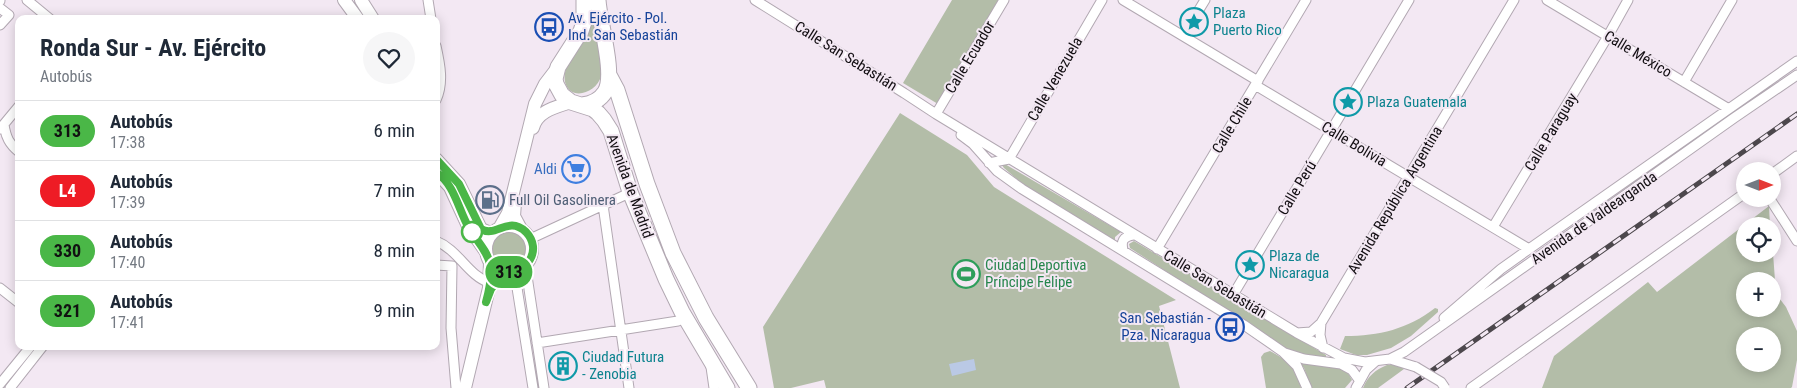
<!DOCTYPE html>
<html lang="es">
<meta charset="utf-8">
<style>
:root{--surface:#fff;--page:#f6f6f7;--text:#1f2937;--muted:#747a83;--line:#e0e1e3}
body{margin:0;font-family:"Roboto Condensed",sans-serif;background:var(--page);color:var(--text);height:100vh;display:flex;flex-direction:column;font-size:19px;white-space:nowrap}
*{box-sizing:border-box;margin:0}
p{font-size:16px;color:var(--muted)}
.icon{flex:none;width:28px;height:28px;fill:none;stroke:currentColor;stroke-width:2;stroke-linecap:round;stroke-linejoin:round}
.map{position:relative;flex:1;overflow:hidden}
.side{position:absolute;left:15px;top:15px;width:425px;height:335px;display:flex;flex-direction:column;background:var(--surface);border-radius:10px;box-shadow:0 2px 12px #0003}
.side>*{flex:none}
.badge{padding:0 10px;border-radius:16px;font-size:18px;line-height:32px}
.needle{width:32px;rotate:90deg}
.tools{position:absolute;left:1736px;top:162px;display:grid;gap:10px}
.tools a{display:grid;place-items:center;width:45px;height:45px;border-radius:50%;background:var(--surface);box-shadow:0 2px 12px #0003;font-size:25px}
.map>.badge{position:absolute;translate:-50% -50%;box-shadow:0 0 0 2px #fff}
.round{display:grid;place-items:center;flex:none;width:52px;height:52px;border-radius:26px;background:var(--page)}
.overview{display:flex;align-items:center;justify-content:space-between;height:85px;padding:0 25px}
h1{font-size:24px;font-weight:700;line-height:38px}
ul{padding:0;list-style:none}
li{display:flex;align-items:center;gap:15px;height:60px;padding:0 25px;border-top:1px solid var(--line)}
li div{flex:1}
li b{display:block;font-size:19px}
li em{font-style:normal}
li .badge{min-width:55px;font-weight:700;text-align:center}
.map>svg:first-child{display:block}
.green{fill:#b3bda8;fill-rule:evenodd}
.water{fill:#bac9e5}
.lines{fill:none;stroke-linecap:round;stroke-linejoin:round}
.street-casing{stroke:#b2a8b2;stroke-width:11}
.secondary-casing{stroke:#b2a8b2;stroke-width:14}
.highway-casing{stroke:#b2a8b2;stroke-width:17}
.street{stroke:#fff;stroke-width:9}
.secondary{stroke:#fff;stroke-width:12}
.highway{stroke:#fff;stroke-width:15}
.rail-casing{stroke:#4c474c;stroke-width:5}
.rail{stroke:#f3e8f3;stroke-width:3;stroke-dasharray:9;stroke-linecap:butt}
.street-bridge-casing{stroke:#b2a8b2;stroke-width:11;stroke-linecap:butt}
.street-bridge{stroke:#fff;stroke-width:9}
.line-casing{stroke:#fff;stroke-width:11}
.line{stroke:#4ab747;stroke-width:8}
.stop-dot{fill:#fff;stroke:#4ab747;stroke-width:2.5}
.labels{text-anchor:middle;dominant-baseline:central;stroke-width:4;stroke-linejoin:round;paint-order:stroke}
.culture-label{font-size:15px;fill:#0d838f;stroke:#f3e8f3;text-anchor:start}
.transit-label{font-size:15px;fill:#164399;stroke:#f3e8f3;text-anchor:start}
.street-label{font-size:15px;fill:#120e12;stroke:#f3e8f3}
.shop-label{font-size:15px;fill:#366cbe;stroke:#f3e8f3;text-anchor:end}
.service-label{font-size:15px;fill:#4e5e75;stroke:#f3e8f3;text-anchor:start}
.leisure-label{font-size:15px;fill:#27864d;stroke:#f3e8f3;text-anchor:start}
</style>
<div class="map">
<svg width="1797" height="388" viewBox="0 0 1797 388">
<rect width="100%" height="100%" fill="#f3e8f3"/>
<!-- green -->
<path class="green" d="M 589,0 L 593,0 C 596,20 606,58 601,76 C 597,93 570,102 565,82 C 561,63 584,48 589,31 C 591,22 589,10 589,0 Z
M 952,0 L 1000,0 L 938,104 L 903,83 Z
M 900,113 L 967,155 L 994,187 L 1176,300 L 1159,306 L 1180,388 L 826,388 L 824,380 L 791,388 L 774,388 L 763,327 Z
M 998,160 L 1121,232 L 1115,237 L 1115,241 L 1024,185 L 1004,168 Z
M 1769,206 L 1770,226 L 1745,226 L 1745,254 L 1773,253 L 1776,294 L 1786,307 L 1797,331 L 1797,360 L 1792,387 L 1791,388 L 1542,388 L 1554,356 L 1648,282 L 1657,292 ZM 1745,281 L 1772,281 L 1772,309 L 1745,309 ZM 1745,336 L 1772,336 L 1772,364 L 1745,364 Z
M492 249a17 17 0 1 1 34 0a17 17 0 1 1-34 0Z
M 1134,241 L 1326,355 L 1326,359 L 1305,357 L 1286,349 L 1130,248 L 1129,244 Z
M 1435,308 L 1438,309 L 1438,312 L 1411,336 L 1391,348 L 1367,355 L 1356,355 L 1340,349 L 1345,336 C 1379,336 1408,329 1435,308 Z
M 1270,351 C 1288,361 1297,367 1301,388 L 1266,388 L 1261,357 L 1264,353 Z
M 1300,363 L 1343,369 L 1348,373 L 1352,380 L 1345,388 L 1311,388 L 1304,368 Z
M 1387,365 L 1397,365 L 1404,369 L 1378,388 L 1363,388 C 1368,376 1375,370 1387,365 Z"/>
<!-- water -->
<path class="water" d="M 974,359 L 976,370 L 952,376 L 949,364 Z"/>
<g class="lines">
<defs>
<path id="street" d="M 27,0 L 50,19
M 428,0 L 431,19
M 755,0 L 904,93 L 936,114 L 1297,333 L 1344,358 L 1365,362 L 1390,359 L 1416,367
M 1123,0 L 1258,81
M 1547,0 L 1729,109
M 0,1 L 0,0
M 0,8 L 9,15 L 0,25
M 1183,36 L 1205,0
M 436,46 C 440,64 444,83 436,100
M 1684,82 L 1732,0
M 1255,85 L 1529,249
M 936,114 L 1004,0
M 4,125 C 6,137 9,144 19,152
M 0,129 L 19,106
M 961,135 L 973,144 L 997,171 L 1022,189 L 1244,325 L 1283,352 L 1297,366 L 1307,388
M 989,163 L 1009,159 L 1102,0
M 1772,174 L 1797,156
M 1770,199 L 1797,241
M 603,205 L 629,388
M 1493,227 L 1608,36 L 1628,0
M 530,239 L 625,195
M 436,241 C 459,250 467,275 490,283
M 1157,249 L 1306,0
M 1123,250 C 1121,241 1123,237 1133,235
M 527,264 L 527,276 L 544,388
M 436,265 L 452,266 L 451,328 L 456,388
M 511,273 L 517,288 L 533,388
M 0,288 L 19,303
M 1233,295 L 1409,0
M 1444,318 L 1501,269 L 1529,249 L 1797,61
M 1321,323 L 1320,335 L 1323,348
M 1297,333 L 1311,332 L 1321,323 L 1514,0
M 537,343 L 678,321
M 1285,353 L 1304,359 L 1341,364 L 1352,370 L 1360,381
M 1390,359 L 1404,352 L 1734,118 L 1797,75
M 711,367 L 714,388
M 0,384 L 31,346
M 10,388 L 43,346
M 1356,388 L 1366,370 L 1376,361
M 1471,388 L 1745,193"/>
<path id="secondary" d="M 344,0 L 358,19
M 361,0 L 373,19
M 533,128 C 537,111 556,107 571,102
M 436,159 L 459,184 L 481,229 L 488,232 L 493,232
M 436,172 L 450,187 L 468,226 L 486,252
M 515,203 L 514,216 L 521,229
M486 249a23 23 0 1 1 46 0a23 23 0 1 1-46 0Z
M 500,227 L 508,213 L 535,104 L 545,84 L 558,67
M 465,388 L 489,288 L 490,263"/>
<path id="highway" d="M 584,0 L 584,22 L 581,31 L 558,67 L 555,79 L 556,84 L 562,95 L 571,102 L 593,109 L 598,113 L 604,120 L 611,131 L 630,192 L 666,279 L 682,312 L 727,388
M 609,75 L 617,90 L 647,184 L 673,253 L 706,318 L 749,388
M 582,105 C 591,104 600,100 605,92 C 616,75 599,21 598,0"/>
</defs>
<!-- street casing -->
<use href="#street" class="street-casing"/>
<!-- secondary casing -->
<use href="#secondary" class="secondary-casing"/>
<!-- highway casing -->
<use href="#highway" class="highway-casing"/>
<!-- street -->
<use href="#street" class="street"/>
<!-- secondary -->
<use href="#secondary" class="secondary"/>
<!-- highway -->
<use href="#highway" class="highway"/>
<defs>
<path id="rail" d="M 1407,388 L 1797,114"/>
</defs>
<!-- rail casing -->
<use href="#rail" class="rail-casing"/>
<!-- rail -->
<use href="#rail" class="rail"/>
<defs>
<path id="street-bridge" d="M 1416,367 L 1441,382 L 1445,388"/>
</defs>
<!-- street-bridge casing -->
<use href="#street-bridge" class="street-bridge-casing"/>
<!-- street-bridge -->
<use href="#street-bridge" class="street-bridge"/>
</g>
<g class="lines">
<defs>
<path id="line" d="M 436,159 L 459,184 L 481,229 C 496,238 508,215 526,232 C 543,250 527,274 504,272 L 491,289 L 486,302 C 489,291 493,276 490,264 C 487,250 476,240 469,228 C 458,209 455,185 436,172"/>
</defs>
<!-- line casing -->
<use href="#line" class="line-casing"/>
<!-- line -->
<use href="#line" class="line"/>
</g>
<!-- icons -->
<defs>
<symbol id="sight-ring" viewBox="-11 -11 22 22"><circle r="9.5" fill="#f3e8f3" stroke="#0f9aa8" stroke-width="1.5"/><path d="M0-6L1.8-2.2L6-1.7L2.9 1.2L3.7 5.4L0 3.3L-3.7 5.4L-2.9 1.2L-6-1.7L-1.8-2.2Z" fill="#0f9aa8"/></symbol>
<symbol id="bus-ring" viewBox="-11 -11 22 22"><circle r="9.5" fill="#f3e8f3" stroke="#1a4fb4" stroke-width="1.5"/><path d="M-5-6H5V4H4V6H2V4H-2V6H-4V4H-5ZM-3.5-4V0h7V-4ZM-3.5 1.2v1.5H-2V1.2ZM2 1.2v1.5H3.5V1.2Z" fill="#1a4fb4"/></symbol>
<symbol id="supermarket-ring" viewBox="-11 -11 22 22"><circle r="9.5" fill="#f3e8f3" stroke="#3f7fe0" stroke-width="1.5"/><path d="M-6-5.5h2.5l.6 2H6L4.5 2H-2.5L-4.4-4H-6ZM-1.5 3.2a1.3 1.3 0 1 0 .1 0ZM3 3.2a1.3 1.3 0 1 0 .1 0Z" fill="#3f7fe0"/></symbol>
<symbol id="fuel-ring" viewBox="-11 -11 22 22"><circle r="9.5" fill="#f3e8f3" stroke="#5c6f8a" stroke-width="1.5"/><path d="M-5.5-6h7V0h2V4h1.3V-2.5L3-4.5l.8-.8L6-3V5H2.5V1h-1V6h-7ZM-4.2-4.7v3.2H.2V-4.7Z" fill="#5c6f8a"/></symbol>
<symbol id="stadium-ring" viewBox="-11 -11 22 22"><circle r="9.5" fill="#f3e8f3" stroke="#2e9e5b" stroke-width="1.5"/><path d="M0-5a6.5 5 0 1 0 0 10a6.5 5 0 1 0 0-10ZM-3.5-1.8h7v3.6h-7Z" fill="#2e9e5b"/></symbol>
<symbol id="building-ring" viewBox="-11 -11 22 22"><circle r="9.5" fill="#f3e8f3" stroke="#0f9aa8" stroke-width="1.5"/><path d="M-4-6H4V6H1V3H-1V6H-4ZM-2.5-4.3h1.7v1.8h-1.7ZM.8-4.3h1.7v1.8H.8ZM-2.5-1h1.7V.8h-1.7ZM.8-1h1.7V.8H.8Z" fill="#0f9aa8"/></symbol>
</defs>
<g fill-rule="evenodd">
<use href="#sight-ring" x="1178" y="6" width="32" height="32"/>
<use href="#bus-ring" x="533" y="11" width="32" height="32"/>
<use href="#sight-ring" x="1332" y="86" width="32" height="32"/>
<use href="#supermarket-ring" x="560" y="153" width="32" height="32"/>
<use href="#fuel-ring" x="474" y="184" width="32" height="32"/>
<use href="#sight-ring" x="1234" y="249" width="32" height="32"/>
<use href="#stadium-ring" x="950" y="258" width="32" height="32"/>
<use href="#bus-ring" x="1214" y="311" width="32" height="32"/>
<use href="#building-ring" x="547" y="350" width="32" height="32"/>
</g>
<!-- markers -->
<circle class="stop-dot" cx="472" cy="232" r="10"/>
<g class="labels">
<!-- culture labels -->
<g class="culture-label">
<text x="1213" y="13">Plaza<tspan x="1213" dy="17">Puerto Rico</tspan></text>
<text x="1367" y="102">Plaza Guatemala</text>
<text x="1269" y="256">Plaza de<tspan x="1269" dy="17">Nicaragua</tspan></text>
<text x="582" y="357">Ciudad Futura<tspan x="582" dy="17">- Zenobia</tspan></text>
</g>
<!-- transit labels -->
<g class="transit-label">
<text x="568" y="18">Av. Ejército - Pol.<tspan x="568" dy="17">Ind. San Sebastián</tspan></text>
<text x="1211" y="318" text-anchor="end">San Sebastián -<tspan x="1211" dy="17">Pza. Nicaragua</tspan></text>
</g>
<!-- street labels -->
<g class="street-label">
<text transform="translate(1638 54) rotate(31)">Calle México</text>
<text transform="translate(846 56) rotate(32)">Calle San Sebastián</text>
<text transform="translate(970 57) rotate(-59)">Calle Ecuador</text>
<text transform="translate(1055 79) rotate(-60)">Calle Venezuela</text>
<text transform="translate(1232 125) rotate(-59)">Calle Chile</text>
<text transform="translate(1551 132) rotate(-59)">Calle Paraguay</text>
<text transform="translate(1354 144) rotate(31)">Calle Bolivia</text>
<text transform="translate(630 186) rotate(70)">Avenida de Madrid</text>
<text transform="translate(1297 188) rotate(-59)">Calle Perú</text>
<text transform="translate(1395 200) rotate(-59)">Avenida República Argentina</text>
<text transform="translate(1594 218) rotate(-35)">Avenida de Valdearganda</text>
<text transform="translate(1215 284) rotate(31)">Calle San Sebastián</text>
</g>
<!-- shop labels -->
<g class="shop-label">
<text x="557" y="169">Aldi</text>
</g>
<!-- service labels -->
<g class="service-label">
<text x="509" y="200">Full Oil Gasolinera</text>
</g>
<!-- leisure labels -->
<g class="leisure-label">
<text x="985" y="265">Ciudad Deportiva<tspan x="985" dy="17">Príncipe Felipe</tspan></text>
</g>
</g>
</svg>
<div class="tools">
<a><svg class="needle" viewBox="-14 -14 28 28"><path d="M0-13l5 13h-10z" fill="#e53935"/><path d="M0 13l5-13h-10z" fill="#747a83"/></svg></a>
<a><svg class="icon" aria-label="locate" viewBox="0 0 24 24"><circle cx="12" cy="12" r="6"/><path d="M12 2v4M12 18v4M2 12h4M18 12h4"/></svg></a>
<a>+</a>
<a>−</a>
</div>
<b class="badge" style="left:509px;top:272px;background:#4ab747;color:#111">313</b>
<section class="side">
<div class="overview"><div><h1>Ronda Sur - Av. Ejército</h1><p>Autobús</p></div><a class="round"><svg class="icon" aria-label="heart" viewBox="0 0 24 24"><path d="M12 20l-8-8c-3-5 5-10 8-4 3-6 11-1 8 4z"/></svg></a></div>
<ul>
<li><span class="badge" style="background:#4ab747;color:#111">313</span><div><b>Autobús</b><p>17:38</p></div><em>6 min</em></li>
<li><span class="badge" style="background:#ee1c25;color:#fff">L4</span><div><b>Autobús</b><p>17:39</p></div><em>7 min</em></li>
<li><span class="badge" style="background:#4ab747;color:#111">330</span><div><b>Autobús</b><p>17:40</p></div><em>8 min</em></li>
<li><span class="badge" style="background:#4ab747;color:#111">321</span><div><b>Autobús</b><p>17:41</p></div><em>9 min</em></li>
</ul>
</section>
</div>
